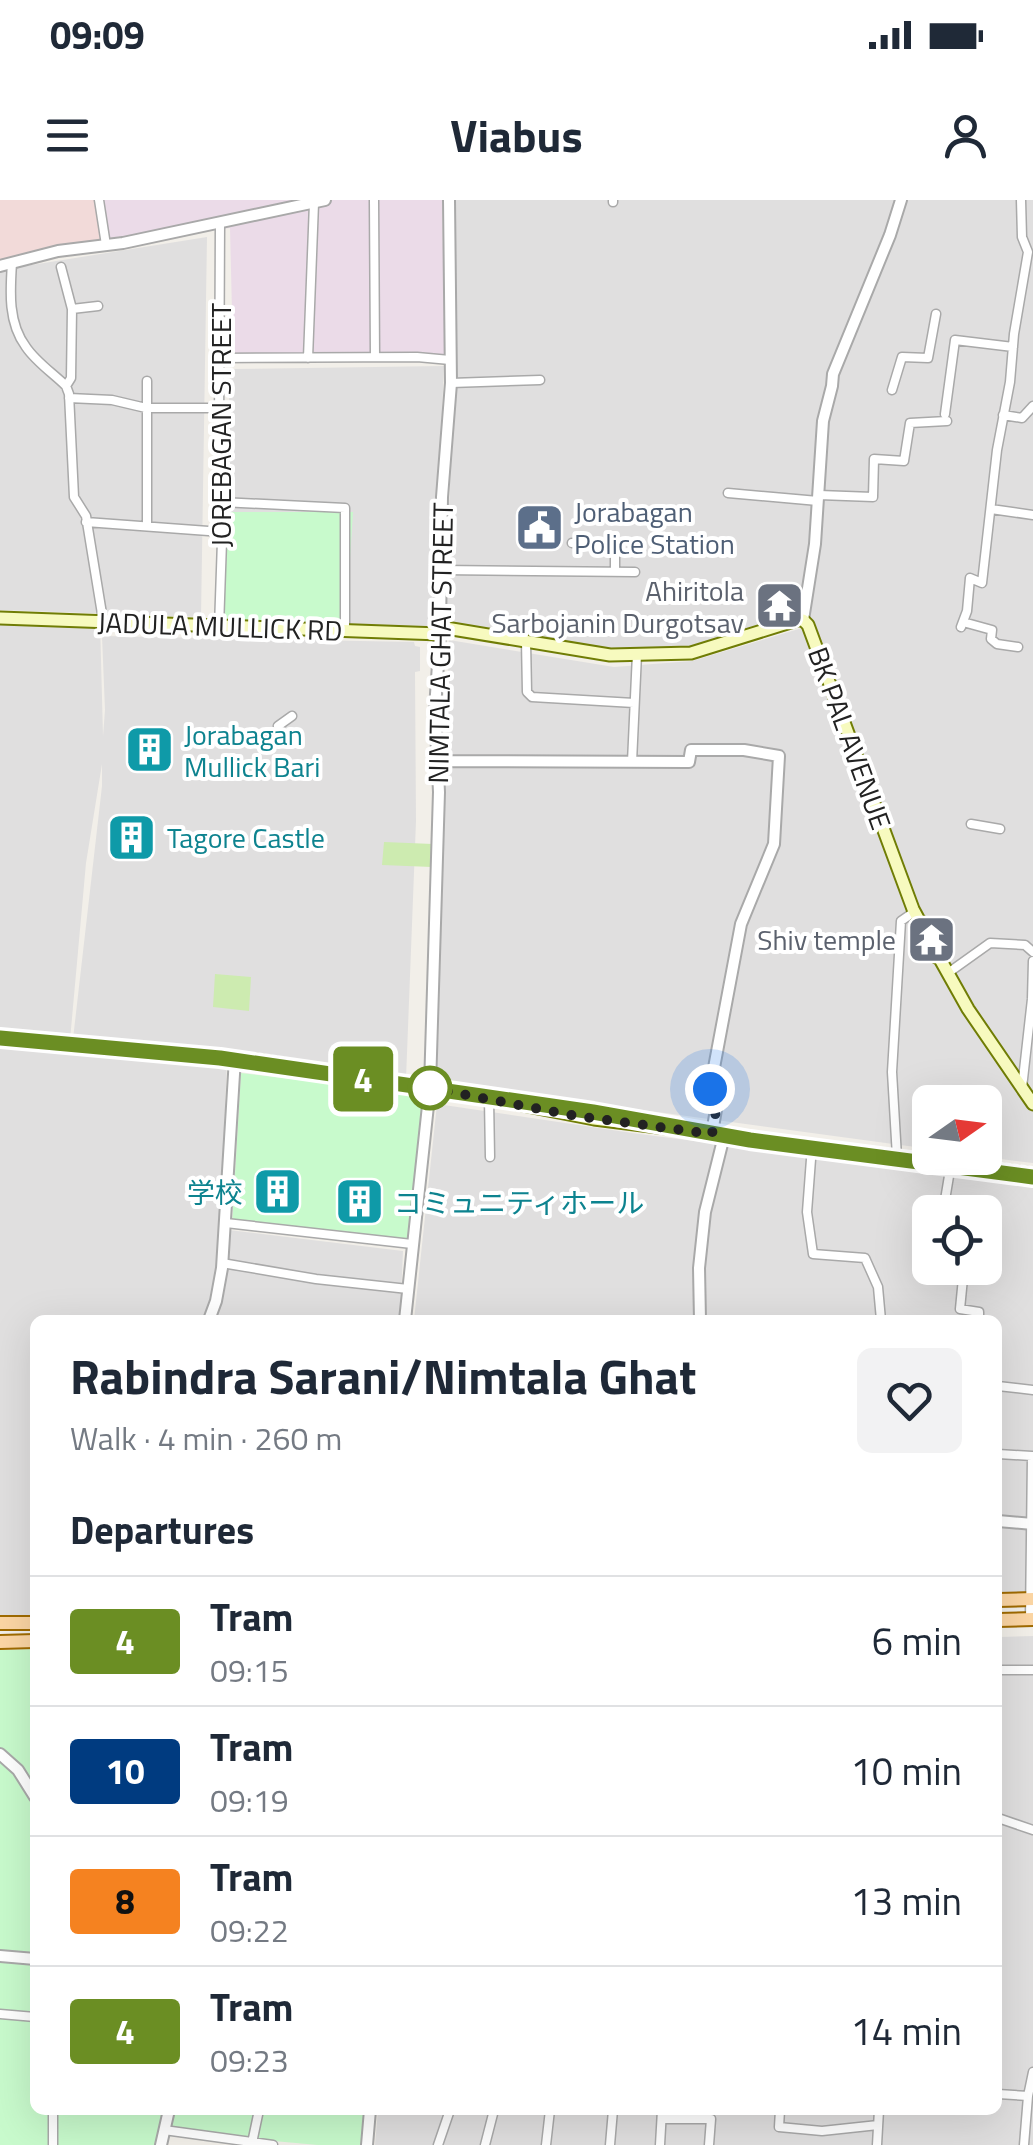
<!DOCTYPE html>
<meta charset="utf-8">
<style>
:root{--surface:#fff;--page:#f2f2f3;--text:#1f2937;--muted:#747a83;--line:#e0e1e3}
body{margin:0;font-family:"Titillium Web","Noto Sans SC","Noto Sans JP",sans-serif;background:var(--page);color:var(--text);height:100vh;display:flex;flex-direction:column;font-size:38px;white-space:nowrap}
*{box-sizing:border-box;margin:0}
p{font-size:32px;color:var(--muted)}
.icon{flex:none;width:55px;height:55px;fill:none;stroke:currentColor;stroke-width:2;stroke-linecap:round;stroke-linejoin:round}
.map{position:relative;flex:1;overflow:hidden}
.sheet{position:absolute;left:30px;top:1115px;width:972px;height:800px;display:flex;flex-direction:column;background:var(--surface);border-radius:15px;box-shadow:0 10px 40px #0002}
.sheet>*{flex:none}
.badge{padding:0 20px;border-radius:8px;font-size:35px;line-height:65px}
.needle{width:65px;rotate:76deg}
.controls{position:absolute;left:912px;top:885px;display:grid;gap:20px}
.controls a{display:grid;place-items:center;width:90px;height:90px;border-radius:15px;background:var(--surface);box-shadow:0 10px 40px #0002;font-size:50px}
.you{position:absolute;width:50px;height:50px;margin:-25px;border:8px solid #fff;border-radius:50%;background:#1a73e8;box-shadow:0 0 0 15px #1a73e833}
.map>.badge{position:absolute;translate:-50% -50%;box-shadow:0 0 0 5px #fff}
h2{padding:0 40px;font-size:38px;line-height:90px}
.round{display:grid;place-items:center;flex:none;width:105px;height:105px;border-radius:15px;background:var(--page)}
.head{display:flex;align-items:center;justify-content:space-between;height:170px;padding:0 40px}
h1{font-size:48px;font-weight:700;line-height:75px}
ul{padding:0;list-style:none}
li{display:flex;align-items:center;gap:30px;height:130px;padding:0 40px;border-top:2px solid var(--line)}
li div{flex:1}
li b{display:block;font-size:38px}
li em{font-style:normal}
li .badge{min-width:110px;font-weight:700;text-align:center}
.status{display:flex;justify-content:space-between;align-items:center;height:70px;padding:0 50px;background:var(--surface);direction:ltr}
.status svg{height:28px;fill:currentColor}
header{display:flex;justify-content:space-between;align-items:center;height:130px;padding:0 40px;background:var(--surface);font-size:45px;font-weight:700}
.map>svg:first-child{display:block}
.residential{fill:#e0dfdf;fill-rule:evenodd}
.commercial{fill:#f2dad9}
.industrial{fill:#ebdbe8}
.grass{fill:#cdebb0}
.park{fill:#c8facc}
.lines{fill:none;stroke-linecap:round;stroke-linejoin:round}
.minor-casing{stroke:#a9a9a9;stroke-width:11}
.tertiary-casing{stroke:#a9a9a9;stroke-width:14}
.secondary-casing{stroke:#707d05;stroke-width:15}
.primary-casing{stroke:#a06b00;stroke-width:16}
.minor{stroke:#fff;stroke-width:8}
.tertiary{stroke:#fff;stroke-width:10}
.secondary{stroke:#f7fabf;stroke-width:11}
.primary{stroke:#fcd6a4;stroke-width:12}
.tram{stroke:#707070;stroke-width:2.5}
.line-casing{stroke:#fff;stroke-width:22}
.line{stroke:#6b8e23;stroke-width:15}
.walk{stroke:#222;stroke-width:10;stroke-dasharray:0 18}
.stop-dot{fill:#fff;stroke:#6b8e23;stroke-width:5}
.labels{text-anchor:middle;dominant-baseline:central;stroke-width:8;stroke-linejoin:round;paint-order:stroke}
.street-label{font-size:28px;fill:#222;stroke:#fff}
.service-label{font-size:28px;fill:#4e5e75;stroke:#fff;text-anchor:start}
.worship-label{font-size:28px;fill:#5b616d;stroke:#fff;text-anchor:end}
.culture-label{font-size:28px;fill:#0d838f;stroke:#fff;text-anchor:start}
</style>
<div class="status"><b>09:09</b><svg viewBox="0 0 49 12"><path d="M0 12V9h3v3zM5 12V6h3v6zM10 12V3h3v9zM15 12V0h3v12zM26 1h20v11H26zM47 4h2v5h-2z"/></svg></div>
<header><svg class="icon" aria-label="menu" viewBox="0 0 24 24"><path d="M4 6h16M4 12h16M4 18h16"/></svg>Viabus<svg class="icon" aria-label="person" viewBox="0 0 24 24"><circle cx="12" cy="8" r="4"/><path d="M4 21q1-7 8-7t8 7"/></svg></header>
<div class="map">
<svg width="1033" height="1945" viewBox="0 0 1033 1945">
<rect width="100%" height="100%" fill="#f2efe9"/>
<!-- residential -->
<path class="residential" d="M 452,0 L 1033,0 L 1033,895 L 977,814 L 917,705 L 803,413 L 694,447 L 615,452 L 444,425 L 455,164 Z
M 207,37 L 201,417 L 0,410 L 0,70 Z
M 444,166 L 433,426 L 223,422 L 230,169 Z
M 0,420 L 100,421 L 103,536 L 105,510 L 102,436 L 414,442 L 415,446 L 420,447 L 420,471 L 415,472 L 416,621 L 406,879 L 73,839 L 102,586 L 102,564 L 86,663 L 70,840 L 0,836 Z
M 802,428 L 915,730 L 1033,911 L 1033,963 L 985,957 L 985,902 L 930,902 L 930,949 L 437,882 L 449,440 L 614,467 L 692,461 Z
M 0,842 L 227,861 L 220,1029 L 403,1051 L 400,1120 L 35,1120 L 35,1418 L 0,1418 Z
M 437,904 L 632,933 L 1033,985 L 1033,1400 L 998,1400 L 998,1120 L 414,1120 ZM 930,1012 L 985,1012 L 985,1068 L 930,1068 Z
M 1033,1436 L 1033,1945 L 375,1945 L 378,1910 L 998,1910 L 998,1437 Z"/>
<!-- commercial -->
<path class="commercial" d="M 0,0 L 95,0 L 102,41 L 0,65 Z"/>
<!-- industrial -->
<path class="industrial" d="M 101,0 L 442,0 L 445,155 L 233,154 L 230,28 L 107,42 Z"/>
<!-- grass -->
<path class="grass" d="M 384,642 L 433,644 L 432,667 L 382,665 Z
M 215,774 L 251,777 L 249,811 L 213,807 Z"/>
<!-- park -->
<path class="park" d="M 229,312 L 353,312 L 346,421 L 223,422 Z
M 241,873 L 424,895 L 409,1047 L 232,1025 Z
M 35,1449 L 35,1910 L 367,1910 L 365,1945 L 318,1945 L 163,1931 L 159,1945 L 0,1945 L 0,1450 Z"/>
<g class="lines">
<defs>
<path id="minor" d="M 99,0 L 106,45
M 374,0 L 375,157
M 613,2 L 613,0
M 12,63 C 10,92 8,123 26,147 C 36,162 54,174 66,186
M 61,67 L 72,109 L 71,178 L 66,186 L 69,194 L 74,297 L 86,316 L 103,420
M 72,109 L 98,106
M 219,158 L 417,157 L 450,160
M 308,158 L 314,3
M 451,183 L 540,180
M 892,190 L 902,157 L 928,158 L 936,114
M 69,198 L 112,200 L 146,208 L 219,208
M 945,214 L 955,140 L 1013,147
M 1003,215 L 1022,218 L 1033,206
M 728,293 L 818,301
M 819,295 L 873,297 L 874,259 L 904,261 L 910,223 L 947,221
M 221,302 L 345,308 L 345,432
M 991,309 L 1033,315
M 86,322 L 222,332
M 147,326 L 147,181
M 572,343 L 615,346 L 615,372
M 441,370 L 635,372
M 963,422 L 992,430 L 991,439 L 997,444 L 1018,447
M 219,427 L 222,341 L 219,228 L 220,23
M 961,427 L 967,411 L 970,378 L 982,383 L 997,250 L 1010,182 L 1014,134 L 1028,52 L 1022,37 L 1021,0
M 526,441 L 527,492 L 532,497 L 634,503
M 278,526 L 292,516
M 632,562 L 637,454
M 971,624 L 1000,629
M 948,773 L 990,743 L 1025,745 L 1033,752
M 1022,888 L 1032,799 L 1033,761
M 489,899 L 490,957
M 812,946 L 807,1012 L 813,1054 L 865,1058 L 878,1087 L 881,1120
M 897,957 L 892,872 L 901,721 L 914,712
M 943,1012 L 951,964
M 226,1023 L 412,1044
M 222,1063 L 316,1079 L 408,1089
M 964,1068 L 960,1109 L 979,1112 L 979,1120
M 998,1186 L 1033,1190
M 998,1254 L 1032,1256 L 1030,1419
M 998,1470 L 1033,1470
M 998,1618 L 1033,1630
M 0,1814 L 35,1817
M 998,1894 L 1028,1896
M 53,1910 L 53,1945
M 780,1910 L 779,1927 L 822,1931 L 878,1925
M 663,1919 L 711,1919 L 709,1945
M 164,1930 L 273,1945
M 252,1943 L 259,1910
M 438,1945 L 450,1910
M 485,1945 L 494,1910
M 546,1945 L 550,1910
M 610,1945 L 613,1910
M 660,1945 L 662,1910
M 877,1945 L 879,1910
M 1024,1945 L 1028,1896 L 1033,1872"/>
<path id="tertiary" d="M 0,66 L 58,51 L 123,43 L 325,0
M 803,420 L 815,344 L 823,221 L 832,186 L 833,174 L 890,35 L 901,0
M 440,427 L 442,297 L 451,183 L 449,0
M 439,561 L 689,562 L 691,550 L 744,550 L 779,556 L 774,644 L 741,724 L 710,889 L 719,892 L 712,933
M 209,1120 L 216,1101 L 222,1068 L 235,858
M 405,1120 L 430,887 L 439,592 L 435,509 L 440,434
M 700,1120 L 699,1068 L 705,1012 L 724,936
M 998,1321 L 1033,1324
M 0,1554 L 18,1570 L 35,1597
M 0,1756 L 35,1759
M 161,1945 L 169,1910
M 367,1945 L 370,1910"/>
<path id="secondary" d="M 0,418 L 440,434 L 440,427 L 610,455 L 691,453 L 797,420 L 803,420 L 808,425 L 913,709 L 920,722 L 920,731 L 931,754 L 940,759 L 968,809 L 1033,904
M 920,722 L 930,725 L 941,747 L 940,759
M 0,836 L 23,840 L 255,860 L 430,887 L 594,919 L 1033,974"/>
<path id="primary" d="M 998,1400 L 1033,1399
M 998,1420 L 1033,1419
M 0,1423 L 35,1423
M 0,1442 L 35,1441"/>
</defs>
<!-- minor casing -->
<use href="#minor" class="minor-casing"/>
<!-- tertiary casing -->
<use href="#tertiary" class="tertiary-casing"/>
<!-- secondary casing -->
<use href="#secondary" class="secondary-casing"/>
<!-- primary casing -->
<use href="#primary" class="primary-casing"/>
<!-- minor -->
<use href="#minor" class="minor"/>
<!-- tertiary -->
<use href="#tertiary" class="tertiary"/>
<!-- secondary -->
<use href="#secondary" class="secondary"/>
<!-- primary -->
<use href="#primary" class="primary"/>
<!-- tram -->
<path class="tram" d="M 0,838 L 220,859 L 593,912 L 750,940 L 1033,977"/>
</g>
<g class="lines">
<defs>
<path id="line" d="M 0,838 L 220,858 L 593,912 L 750,940 L 1033,977"/>
</defs>
<!-- line casing -->
<use href="#line" class="line-casing"/>
<!-- line -->
<use href="#line" class="line"/>
<!-- walk -->
<path class="walk" d="M 430,888 L 576,916 L 712,934 L 719,892 L 710,889"/>
</g>
<!-- icons -->
<defs>
<symbol id="civic-square" viewBox="-11 -11 22 22"><rect x="-9" y="-9" width="18" height="18" rx="4" fill="#5c6f8a" stroke="#fff"/><path d="M-.6-6.5H3V-4.5H.6V-3L4-1V1h2V6H-6V1h2V-1L-.6-3ZM-1.2 2.5V6h2.4V2.5Z" fill="#fff"/></symbol>
<symbol id="temple-square" viewBox="-11 -11 22 22"><rect x="-9" y="-9" width="18" height="18" rx="4" fill="#6b7280" stroke="#fff"/><path d="M0-6L5-2H3V0L6.5 2.5H4V6H1.5V3h-3V6H-4V2.5H-6.5L-3 0V-2H-5Z" fill="#fff"/></symbol>
<symbol id="building-square" viewBox="-11 -11 22 22"><rect x="-9" y="-9" width="18" height="18" rx="4" fill="#0f9aa8" stroke="#fff"/><path d="M-4-6H4V6H1V3H-1V6H-4ZM-2.5-4.3h1.7v1.8h-1.7ZM.8-4.3h1.7v1.8H.8ZM-2.5-1h1.7V.8h-1.7ZM.8-1h1.7V.8H.8Z" fill="#fff"/></symbol>
</defs>
<g fill-rule="evenodd">
<use href="#civic-square" x="512" y="300" width="55" height="55"/>
<use href="#temple-square" x="752" y="378" width="55" height="55"/>
<use href="#building-square" x="122" y="522" width="55" height="55"/>
<use href="#building-square" x="104" y="610" width="55" height="55"/>
<use href="#temple-square" x="904" y="712" width="55" height="55"/>
<use href="#building-square" x="250" y="964" width="55" height="55"/>
<use href="#building-square" x="332" y="974" width="55" height="55"/>
</g>
<!-- markers -->
<circle class="stop-dot" cx="430" cy="888" r="20"/>
<g class="labels">
<!-- street labels -->
<g class="street-label">
<text transform="translate(220 225) rotate(-90)">JOREBAGAN STREET</text>
<text transform="translate(220 426) rotate(2)">JADULA MULLICK RD</text>
<text transform="translate(440 443) rotate(-89)">NIMTALA GHAT STREET</text>
<text transform="translate(850 538) rotate(70)">BK PAL AVENUE</text>
</g>
<!-- service labels -->
<g class="service-label">
<text x="574" y="311">Jorabagan<tspan x="574" dy="32">Police Station</tspan></text>
</g>
<!-- worship labels -->
<g class="worship-label">
<text x="744" y="390">Ahiritola<tspan x="744" dy="32">Sarbojanin Durgotsav</tspan></text>
<text x="896" y="739">Shiv temple</text>
</g>
<!-- culture labels -->
<g class="culture-label">
<text x="184" y="534">Jorabagan<tspan x="184" dy="32">Mullick Bari</tspan></text>
<text x="167" y="637">Tagore Castle</text>
<text x="243" y="992" text-anchor="end">学校</text>
<text x="394" y="1002">コミュニティホール</text>
</g>
</g>
</svg>
<div class="controls">
<a><svg class="needle" viewBox="-14 -14 28 28"><path d="M0-13l5 13h-10z" fill="#e53935"/><path d="M0 13l5-13h-10z" fill="#747a83"/></svg></a>
<a><svg class="icon" aria-label="locate" viewBox="0 0 24 24"><circle cx="12" cy="12" r="6"/><path d="M12 2v4M12 18v4M2 12h4M18 12h4"/></svg></a>
</div>
<div class="you" style="left:710px;top:889px"></div>
<b class="badge" style="left:363px;top:879px;background:#6b8e23;color:#fff">4</b>
<section class="sheet">
<div class="head"><div><h1>Rabindra Sarani/Nimtala Ghat</h1><p>Walk · 4 min · 260 m</p></div><a class="round"><svg class="icon" aria-label="heart" viewBox="0 0 24 24"><path d="M12 20l-8-8c-3-5 5-10 8-4 3-6 11-1 8 4z"/></svg></a></div>
<h2>Departures</h2>
<ul>
<li><span class="badge" style="background:#6b8e23;color:#fff">4</span><div><b>Tram</b><p>09:15</p></div><em>6 min</em></li>
<li><span class="badge" style="background:#003b80;color:#fff">10</span><div><b>Tram</b><p>09:19</p></div><em>10 min</em></li>
<li><span class="badge" style="background:#f58220;color:#111">8</span><div><b>Tram</b><p>09:22</p></div><em>13 min</em></li>
<li><span class="badge" style="background:#6b8e23;color:#fff">4</span><div><b>Tram</b><p>09:23</p></div><em>14 min</em></li>
</ul>
</section>
</div>
